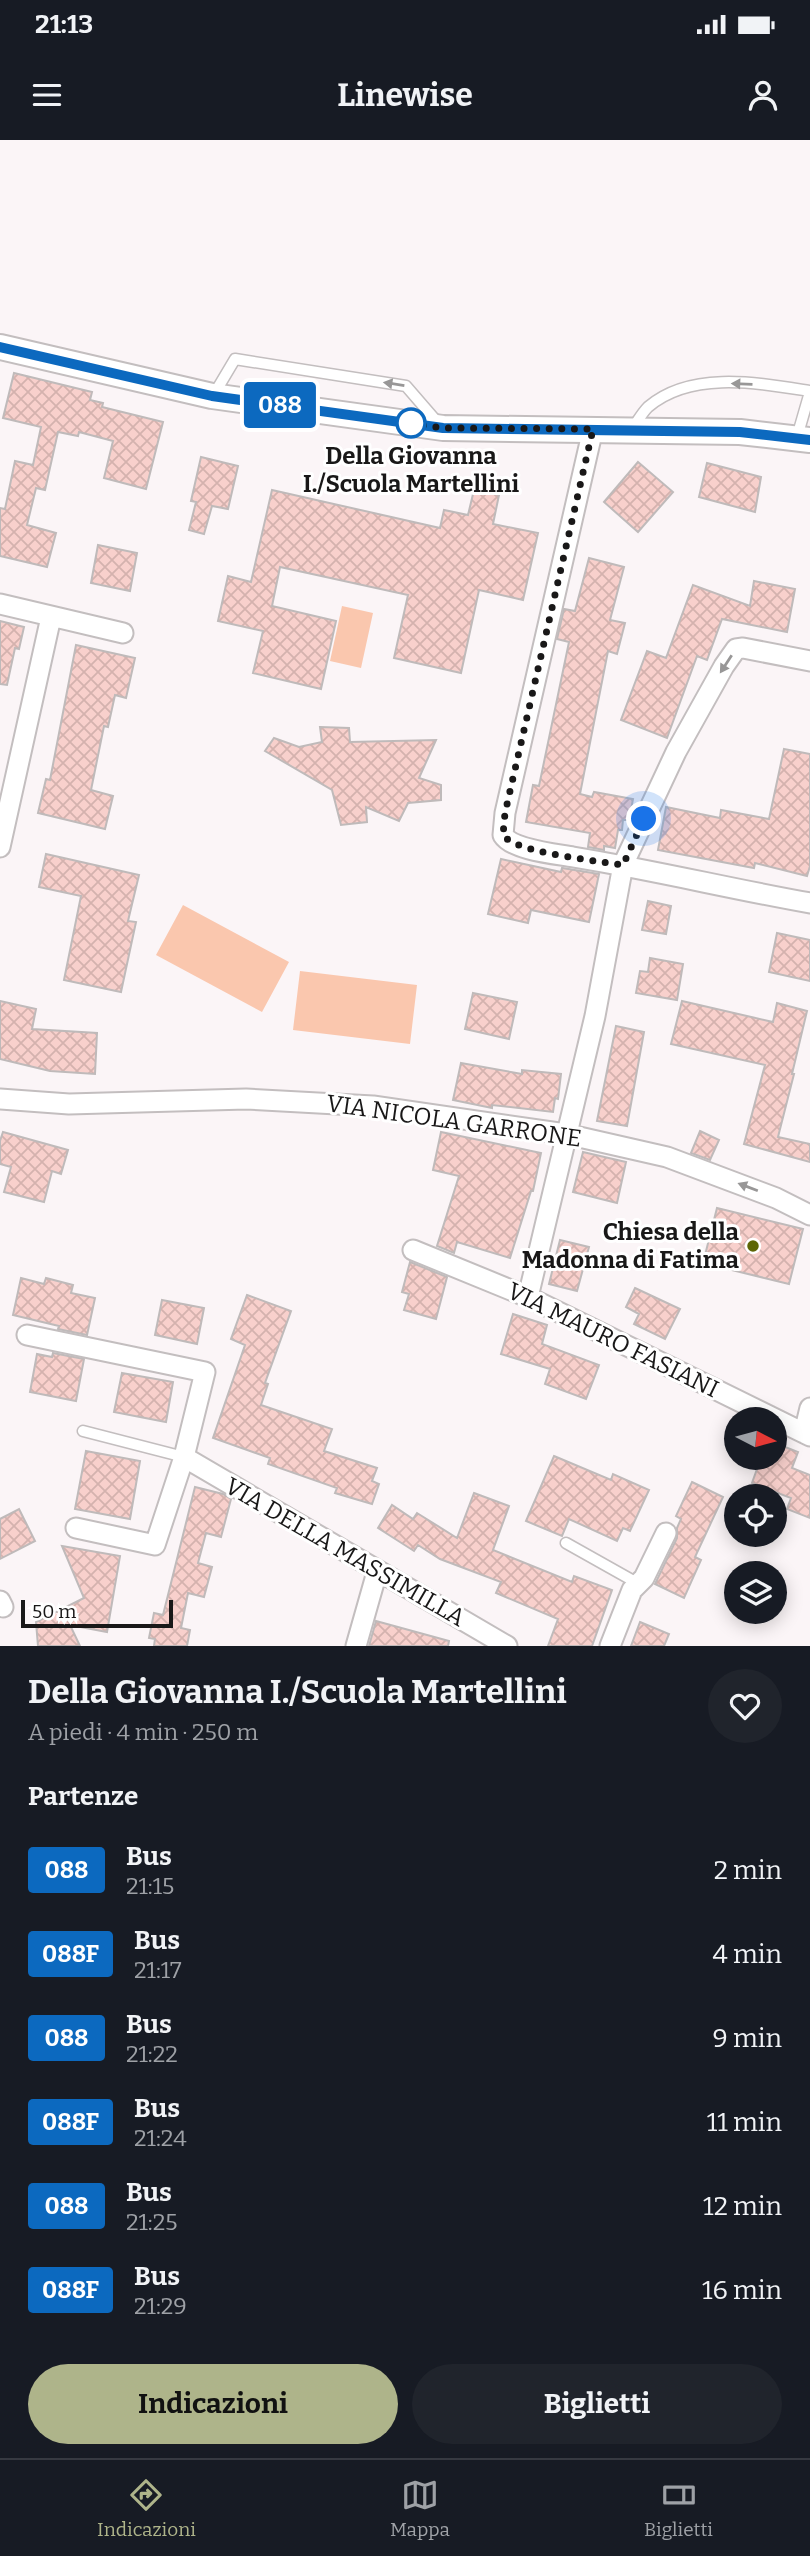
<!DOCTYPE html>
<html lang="it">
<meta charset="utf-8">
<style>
:root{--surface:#171b24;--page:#20242c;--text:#f1f3f6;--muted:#9ea1a6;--line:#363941;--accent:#aeb48a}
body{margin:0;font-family:Bitter,serif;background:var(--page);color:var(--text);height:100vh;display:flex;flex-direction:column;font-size:26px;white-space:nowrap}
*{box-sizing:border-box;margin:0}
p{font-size:23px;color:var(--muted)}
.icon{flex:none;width:38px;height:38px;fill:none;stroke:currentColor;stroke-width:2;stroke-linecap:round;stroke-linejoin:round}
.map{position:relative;height:1506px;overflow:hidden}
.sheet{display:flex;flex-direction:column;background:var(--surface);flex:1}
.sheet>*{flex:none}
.badge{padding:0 14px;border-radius:5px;font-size:24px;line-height:46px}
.needle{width:46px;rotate:96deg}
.controls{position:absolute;left:724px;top:1267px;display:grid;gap:14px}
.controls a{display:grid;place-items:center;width:63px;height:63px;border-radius:50%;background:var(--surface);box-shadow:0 4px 18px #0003;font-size:35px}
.scale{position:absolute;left:21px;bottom:18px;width:152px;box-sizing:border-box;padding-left:7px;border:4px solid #191818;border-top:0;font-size:19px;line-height:24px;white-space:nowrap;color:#191818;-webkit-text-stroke:5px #fff;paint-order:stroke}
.you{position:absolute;width:35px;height:35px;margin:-18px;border:5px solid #fff;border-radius:50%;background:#1a73e8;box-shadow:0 0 0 10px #1a73e833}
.map>.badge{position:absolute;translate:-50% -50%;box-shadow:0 0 0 4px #fff}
h2{padding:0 28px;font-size:26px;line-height:63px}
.round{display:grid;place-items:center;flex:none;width:74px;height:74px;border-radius:37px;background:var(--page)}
.head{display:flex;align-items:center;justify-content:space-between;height:119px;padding:0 28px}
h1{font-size:33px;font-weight:700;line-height:52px}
.cta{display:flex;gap:14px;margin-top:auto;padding:14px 28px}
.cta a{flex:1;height:80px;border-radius:42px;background:var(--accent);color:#111;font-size:28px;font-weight:700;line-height:80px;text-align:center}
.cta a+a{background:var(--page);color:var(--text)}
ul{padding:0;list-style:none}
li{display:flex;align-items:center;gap:21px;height:84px;padding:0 28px}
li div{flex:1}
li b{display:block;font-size:26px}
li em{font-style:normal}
li .badge{min-width:77px;font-weight:700;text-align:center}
.status{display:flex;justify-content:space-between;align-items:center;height:49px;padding:0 35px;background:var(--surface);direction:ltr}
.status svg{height:19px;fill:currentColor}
header{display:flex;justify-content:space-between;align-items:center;height:91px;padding:0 28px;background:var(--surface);font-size:32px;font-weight:700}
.tab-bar{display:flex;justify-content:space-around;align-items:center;height:98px;border-top:2px solid var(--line);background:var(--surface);font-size:19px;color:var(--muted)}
.tab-bar a{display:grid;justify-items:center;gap:4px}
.tab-bar .current{color:var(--accent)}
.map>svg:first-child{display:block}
.garden{fill:#fac7ae}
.building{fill:url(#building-cross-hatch);stroke:#bfbaba;stroke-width:2}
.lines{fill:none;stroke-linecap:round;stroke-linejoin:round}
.service-casing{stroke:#c3bebf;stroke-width:13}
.minor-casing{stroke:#c3bebf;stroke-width:23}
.tertiary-casing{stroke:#c3bebf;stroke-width:28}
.service{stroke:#fff;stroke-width:10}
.minor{stroke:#fff;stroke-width:19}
.tertiary{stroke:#fff;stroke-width:24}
.oneway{fill:#989797}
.line-casing{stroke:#fff;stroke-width:16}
.line{stroke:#0c69bf;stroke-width:10}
.walk{stroke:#191818;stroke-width:7;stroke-dasharray:0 12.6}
.stop-dot{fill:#fff;stroke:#0c69bf;stroke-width:3.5}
.poi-dot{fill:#5d6606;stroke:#fff;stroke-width:2.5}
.labels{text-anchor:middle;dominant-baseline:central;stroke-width:6;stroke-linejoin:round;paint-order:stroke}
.stop-label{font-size:24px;font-weight:bold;fill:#191818;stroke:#fff}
.street-label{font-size:24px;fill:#191818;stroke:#fff}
.poi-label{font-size:24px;font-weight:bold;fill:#191818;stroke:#fff;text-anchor:end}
</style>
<div class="status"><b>21:13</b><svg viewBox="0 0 49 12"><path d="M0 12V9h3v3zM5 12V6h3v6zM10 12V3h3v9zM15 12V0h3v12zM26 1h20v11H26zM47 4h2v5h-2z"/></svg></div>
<header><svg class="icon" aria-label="menu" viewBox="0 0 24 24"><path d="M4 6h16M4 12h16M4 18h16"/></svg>Linewise<svg class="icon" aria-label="person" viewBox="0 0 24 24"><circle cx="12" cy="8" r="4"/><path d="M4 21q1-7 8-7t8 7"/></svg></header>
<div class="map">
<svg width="810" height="1506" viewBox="0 0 810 1506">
<defs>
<pattern id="building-cross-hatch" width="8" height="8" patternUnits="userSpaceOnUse" patternTransform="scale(1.75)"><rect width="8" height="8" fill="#f8d0cc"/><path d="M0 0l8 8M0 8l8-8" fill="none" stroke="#d4b2ae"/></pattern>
</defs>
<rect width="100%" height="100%" fill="#fbf5f7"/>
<!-- garden -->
<path class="garden" d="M 342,466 L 373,473 L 361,528 L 330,521 Z
M 183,765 L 289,822 L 262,872 L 156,815 Z
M 300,831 L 417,845 L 410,904 L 293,890 Z"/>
<!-- building -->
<path class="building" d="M 14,233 L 92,252 L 90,260 L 103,263 L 102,267 L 163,282 L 146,349 L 104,338 L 113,301 L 79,292 L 78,296 L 58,292 L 45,350 L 36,348 L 27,385 L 56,393 L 47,427 L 0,416 L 0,368 L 5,369 L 15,321 L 33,325 L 41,287 L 3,278 Z
M 201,317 L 238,326 L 228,369 L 212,366 L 204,394 L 189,390 L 196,362 L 191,361 Z
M 638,322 L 673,352 L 638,392 L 604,362 Z
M 707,323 L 761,337 L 755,372 L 699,357 Z
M 272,350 L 440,388 L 444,370 L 468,375 L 474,350 L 499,355 L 493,384 L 538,393 L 523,460 L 479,450 L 461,533 L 394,518 L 408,455 L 280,427 L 272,466 L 336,481 L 321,549 L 253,533 L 263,491 L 218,481 L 228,436 L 251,442 Z
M 98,405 L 137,413 L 130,451 L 91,443 Z
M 589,418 L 624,427 L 610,480 L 625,483 L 617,514 L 608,511 L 580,654 L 592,657 L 594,652 L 633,659 L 629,680 L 623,680 L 622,690 L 618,690 L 615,708 L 604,706 L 604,710 L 588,707 L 590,693 L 526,682 L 533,645 L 539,646 L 569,502 L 557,499 L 564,469 L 575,471 Z
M 754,441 L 795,449 L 787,492 L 722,479 L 707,520 L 697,516 L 667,598 L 621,580 L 647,511 L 666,518 L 693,445 L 750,466 Z
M 0,481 L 24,487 L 19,509 L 15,508 L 7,545 L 0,544 Z
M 76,505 L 135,518 L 126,558 L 115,555 L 108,587 L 104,586 L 91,650 L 113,656 L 105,689 L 38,673 L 46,639 L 50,640 Z
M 320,587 L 349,588 L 350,602 L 436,600 L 419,638 L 441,645 L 441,660 L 408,663 L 399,681 L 366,667 L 367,682 L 341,685 L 332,650 L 265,611 L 274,598 L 299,607 L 322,602 Z
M 784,609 L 810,614 L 810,726 L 807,736 L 755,723 L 754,728 L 658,710 L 666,667 L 720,678 L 721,670 L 769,679 Z
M 46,714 L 139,735 L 128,781 L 136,782 L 121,852 L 64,840 L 81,756 L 39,747 Z
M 501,719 L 561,732 L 562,728 L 599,734 L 589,782 L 531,770 L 528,783 L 488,774 Z
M 648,761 L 671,766 L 666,794 L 642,790 Z
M 777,793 L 810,800 L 810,841 L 769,832 Z
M 650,818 L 683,824 L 677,860 L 636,853 L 640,831 L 648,832 Z
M 473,853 L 517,862 L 509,899 L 465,889 Z
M 0,861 L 36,869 L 32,889 L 97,893 L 95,934 L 50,931 L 0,919 Z
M 682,861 L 773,882 L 777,863 L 807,871 L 792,934 L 794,934 L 778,997 L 810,1004 L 810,1022 L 744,1004 L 765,925 L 671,904 Z
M 616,886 L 644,892 L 627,986 L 597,981 Z
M 461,923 L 522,934 L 522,930 L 561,934 L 558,959 L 555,958 L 553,972 L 492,965 L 492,968 L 453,960 Z
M 700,991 L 719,1000 L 710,1020 L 691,1013 Z
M 3,992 L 68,1010 L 61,1034 L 52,1031 L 44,1062 L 4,1052 L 11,1027 L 0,1024 L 0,1001 Z
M 441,992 L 541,1013 L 533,1051 L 531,1051 L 510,1118 L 457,1102 L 454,1113 L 437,1106 L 459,1036 L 433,1030 Z
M 583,1012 L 626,1022 L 617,1063 L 573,1052 Z
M 717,1068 L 803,1089 L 789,1144 L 703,1123 Z
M 560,1100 L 589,1107 L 577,1151 L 549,1144 Z
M 410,1122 L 447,1137 L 436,1179 L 404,1170 L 409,1154 L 402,1152 Z
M 21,1138 L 44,1144 L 46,1138 L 73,1145 L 71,1153 L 95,1158 L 87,1195 L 58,1189 L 59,1186 L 13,1175 Z
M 635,1148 L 680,1169 L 665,1199 L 634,1184 L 639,1174 L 626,1167 Z
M 247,1155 L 291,1171 L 265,1243 L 268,1244 L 261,1265 L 332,1289 L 324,1311 L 377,1328 L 372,1341 L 379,1344 L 372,1364 L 335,1353 L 337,1348 L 268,1324 L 270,1318 L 213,1298 L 245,1205 L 231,1199 Z
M 162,1160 L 204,1168 L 197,1204 L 155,1195 Z
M 513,1174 L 547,1185 L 542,1204 L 599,1225 L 586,1259 L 545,1244 L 550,1229 L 501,1214 Z
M 53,1213 L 84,1219 L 76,1261 L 30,1252 L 37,1214 L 52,1217 Z
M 122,1233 L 173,1242 L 166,1282 L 114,1272 Z
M 775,1303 L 798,1312 L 792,1328 L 810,1335 L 810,1378 L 787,1369 L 791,1358 L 752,1343 L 761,1318 L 775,1318 Z
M 86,1311 L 140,1321 L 130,1379 L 75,1369 Z
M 554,1316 L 611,1340 L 613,1334 L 649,1350 L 630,1391 L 623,1388 L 617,1401 L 569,1379 L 562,1396 L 526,1381 Z
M 692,1342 L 723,1357 L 695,1417 L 701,1420 L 684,1458 L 655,1444 L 677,1398 L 677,1388 L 681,1379 L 676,1376 Z
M 195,1347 L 223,1354 L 231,1359 L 221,1397 L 206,1393 L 198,1423 L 212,1427 L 204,1457 L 188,1453 L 181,1488 L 190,1490 L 187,1506 L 154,1506 L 155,1499 L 149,1498 L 154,1473 L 163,1475 Z
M 474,1353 L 509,1366 L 493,1410 L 572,1442 L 574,1436 L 612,1450 L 592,1506 L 548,1506 L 558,1479 L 496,1453 L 501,1442 L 440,1419 L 418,1405 L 414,1411 L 378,1388 L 392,1365 L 413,1379 L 417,1373 L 457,1398 Z
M 19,1369 L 35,1401 L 0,1419 L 0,1379 Z
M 62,1406 L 120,1416 L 107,1492 L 70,1485 L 80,1506 L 38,1506 L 36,1482 L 84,1458 Z
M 376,1481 L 449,1501 L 448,1506 L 369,1506 Z
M 640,1482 L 669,1494 L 664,1506 L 631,1506 Z"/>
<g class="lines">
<defs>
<path id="service" d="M 213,256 L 235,219 L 406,246 L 438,283
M 632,289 C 637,282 642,273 648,267 C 691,230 759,243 810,251
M 797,297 L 810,252
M 83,1291 L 184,1317
M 566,1403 L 639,1444"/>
<path id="minor" d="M 593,289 L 505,673 L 503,695 C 512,710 556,714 573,717 C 653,730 731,749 810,763
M 0,464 L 123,493
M 0,707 L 51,477
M 0,959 L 69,964 L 246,959 L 373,966 L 566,994 L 667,1017 L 776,1058 L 810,1075
M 413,1110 L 528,1157 L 810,1296
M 528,1157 L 595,876 L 623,725 L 676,612 L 724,526 L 736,509 L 743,508 L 810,521
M 27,1195 L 205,1232 L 184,1317 L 155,1405 L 76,1388
M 804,1293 L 810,1268
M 184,1317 L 507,1506
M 0,1461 L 3,1467
M 356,1506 L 377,1432
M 610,1506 L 632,1450 L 644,1438 L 666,1393"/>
<path id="tertiary" d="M 0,207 L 212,256 L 443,288 L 740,292 L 810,300"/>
</defs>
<!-- service casing -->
<use href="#service" class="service-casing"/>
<!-- minor casing -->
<use href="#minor" class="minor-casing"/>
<!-- tertiary casing -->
<use href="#tertiary" class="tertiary-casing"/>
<!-- service -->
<use href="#service" class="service"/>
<!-- minor -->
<use href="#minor" class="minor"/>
<!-- tertiary -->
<use href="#tertiary" class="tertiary"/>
</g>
<!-- one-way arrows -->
<defs><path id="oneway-solid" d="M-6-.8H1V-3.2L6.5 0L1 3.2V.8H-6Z" transform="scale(1.75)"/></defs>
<g class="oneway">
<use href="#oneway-solid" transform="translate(394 244) rotate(-171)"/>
<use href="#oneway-solid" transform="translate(742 244) rotate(-178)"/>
<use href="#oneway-solid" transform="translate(726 524) rotate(123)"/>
<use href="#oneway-solid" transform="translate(748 1047) rotate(-159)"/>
</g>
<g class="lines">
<defs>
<path id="line" d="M 0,207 L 212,256 L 443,288 L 740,292 L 810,300"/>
</defs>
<!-- line casing -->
<use href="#line" class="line-casing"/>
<!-- line -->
<use href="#line" class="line"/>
<!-- walk -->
<path class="walk" d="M 411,283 L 443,288 L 593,289 L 505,673 L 503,695 C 515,713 600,721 623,725 L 644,679"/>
</g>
<!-- markers -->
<circle class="stop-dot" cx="411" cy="283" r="14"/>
<circle class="poi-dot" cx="753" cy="1106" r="7"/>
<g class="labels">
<!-- stop labels -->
<g class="stop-label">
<text x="411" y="316">Della Giovanna<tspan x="411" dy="28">I./Scuola Martellini</tspan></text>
</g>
<!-- street labels -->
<g class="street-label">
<text transform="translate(454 981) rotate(8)">VIA NICOLA GARRONE</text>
<text transform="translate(613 1200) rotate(26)">VIA MAURO FASIANI</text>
<text transform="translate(345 1412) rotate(30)">VIA DELLA MASSIMILLA</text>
</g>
<!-- poi labels -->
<g class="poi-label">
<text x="739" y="1092">Chiesa della<tspan x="739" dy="28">Madonna di Fatima</tspan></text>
</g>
</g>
</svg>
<div class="controls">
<a><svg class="needle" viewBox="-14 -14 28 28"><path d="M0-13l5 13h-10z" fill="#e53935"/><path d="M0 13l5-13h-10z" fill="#9ea1a6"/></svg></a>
<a><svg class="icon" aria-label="locate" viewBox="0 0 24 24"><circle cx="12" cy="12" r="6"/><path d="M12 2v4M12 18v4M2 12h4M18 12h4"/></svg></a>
<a><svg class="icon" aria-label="layers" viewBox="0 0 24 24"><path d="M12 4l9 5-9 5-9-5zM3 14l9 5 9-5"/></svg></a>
</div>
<div class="scale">50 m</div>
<div class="you" style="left:644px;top:679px"></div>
<b class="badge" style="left:280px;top:265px;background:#0c69bf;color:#fff">088</b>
</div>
<section class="sheet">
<div class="head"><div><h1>Della Giovanna I./Scuola Martellini</h1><p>A piedi · 4 min · 250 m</p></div><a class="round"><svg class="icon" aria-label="heart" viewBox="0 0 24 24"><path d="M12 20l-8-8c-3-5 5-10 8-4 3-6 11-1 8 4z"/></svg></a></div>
<h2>Partenze</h2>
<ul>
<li><span class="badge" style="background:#0c69bf;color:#fff">088</span><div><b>Bus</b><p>21:15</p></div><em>2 min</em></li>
<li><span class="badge" style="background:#0c69bf;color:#fff">088F</span><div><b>Bus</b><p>21:17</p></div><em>4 min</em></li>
<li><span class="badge" style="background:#0c69bf;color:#fff">088</span><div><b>Bus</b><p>21:22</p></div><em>9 min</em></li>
<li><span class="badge" style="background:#0c69bf;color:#fff">088F</span><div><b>Bus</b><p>21:24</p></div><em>11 min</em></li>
<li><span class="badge" style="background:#0c69bf;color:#fff">088</span><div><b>Bus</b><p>21:25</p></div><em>12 min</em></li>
<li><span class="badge" style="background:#0c69bf;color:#fff">088F</span><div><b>Bus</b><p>21:29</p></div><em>16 min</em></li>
</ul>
<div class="cta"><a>Indicazioni</a><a>Biglietti</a></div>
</section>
<nav class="tab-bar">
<a class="current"><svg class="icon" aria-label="directions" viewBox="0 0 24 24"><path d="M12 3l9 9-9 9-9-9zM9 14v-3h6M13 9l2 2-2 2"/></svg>Indicazioni</a>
<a><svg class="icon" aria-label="map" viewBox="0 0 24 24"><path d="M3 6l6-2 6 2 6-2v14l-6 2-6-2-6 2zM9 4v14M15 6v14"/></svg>Mappa</a>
<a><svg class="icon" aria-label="tickets" viewBox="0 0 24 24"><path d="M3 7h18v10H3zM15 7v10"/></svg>Biglietti</a>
</nav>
